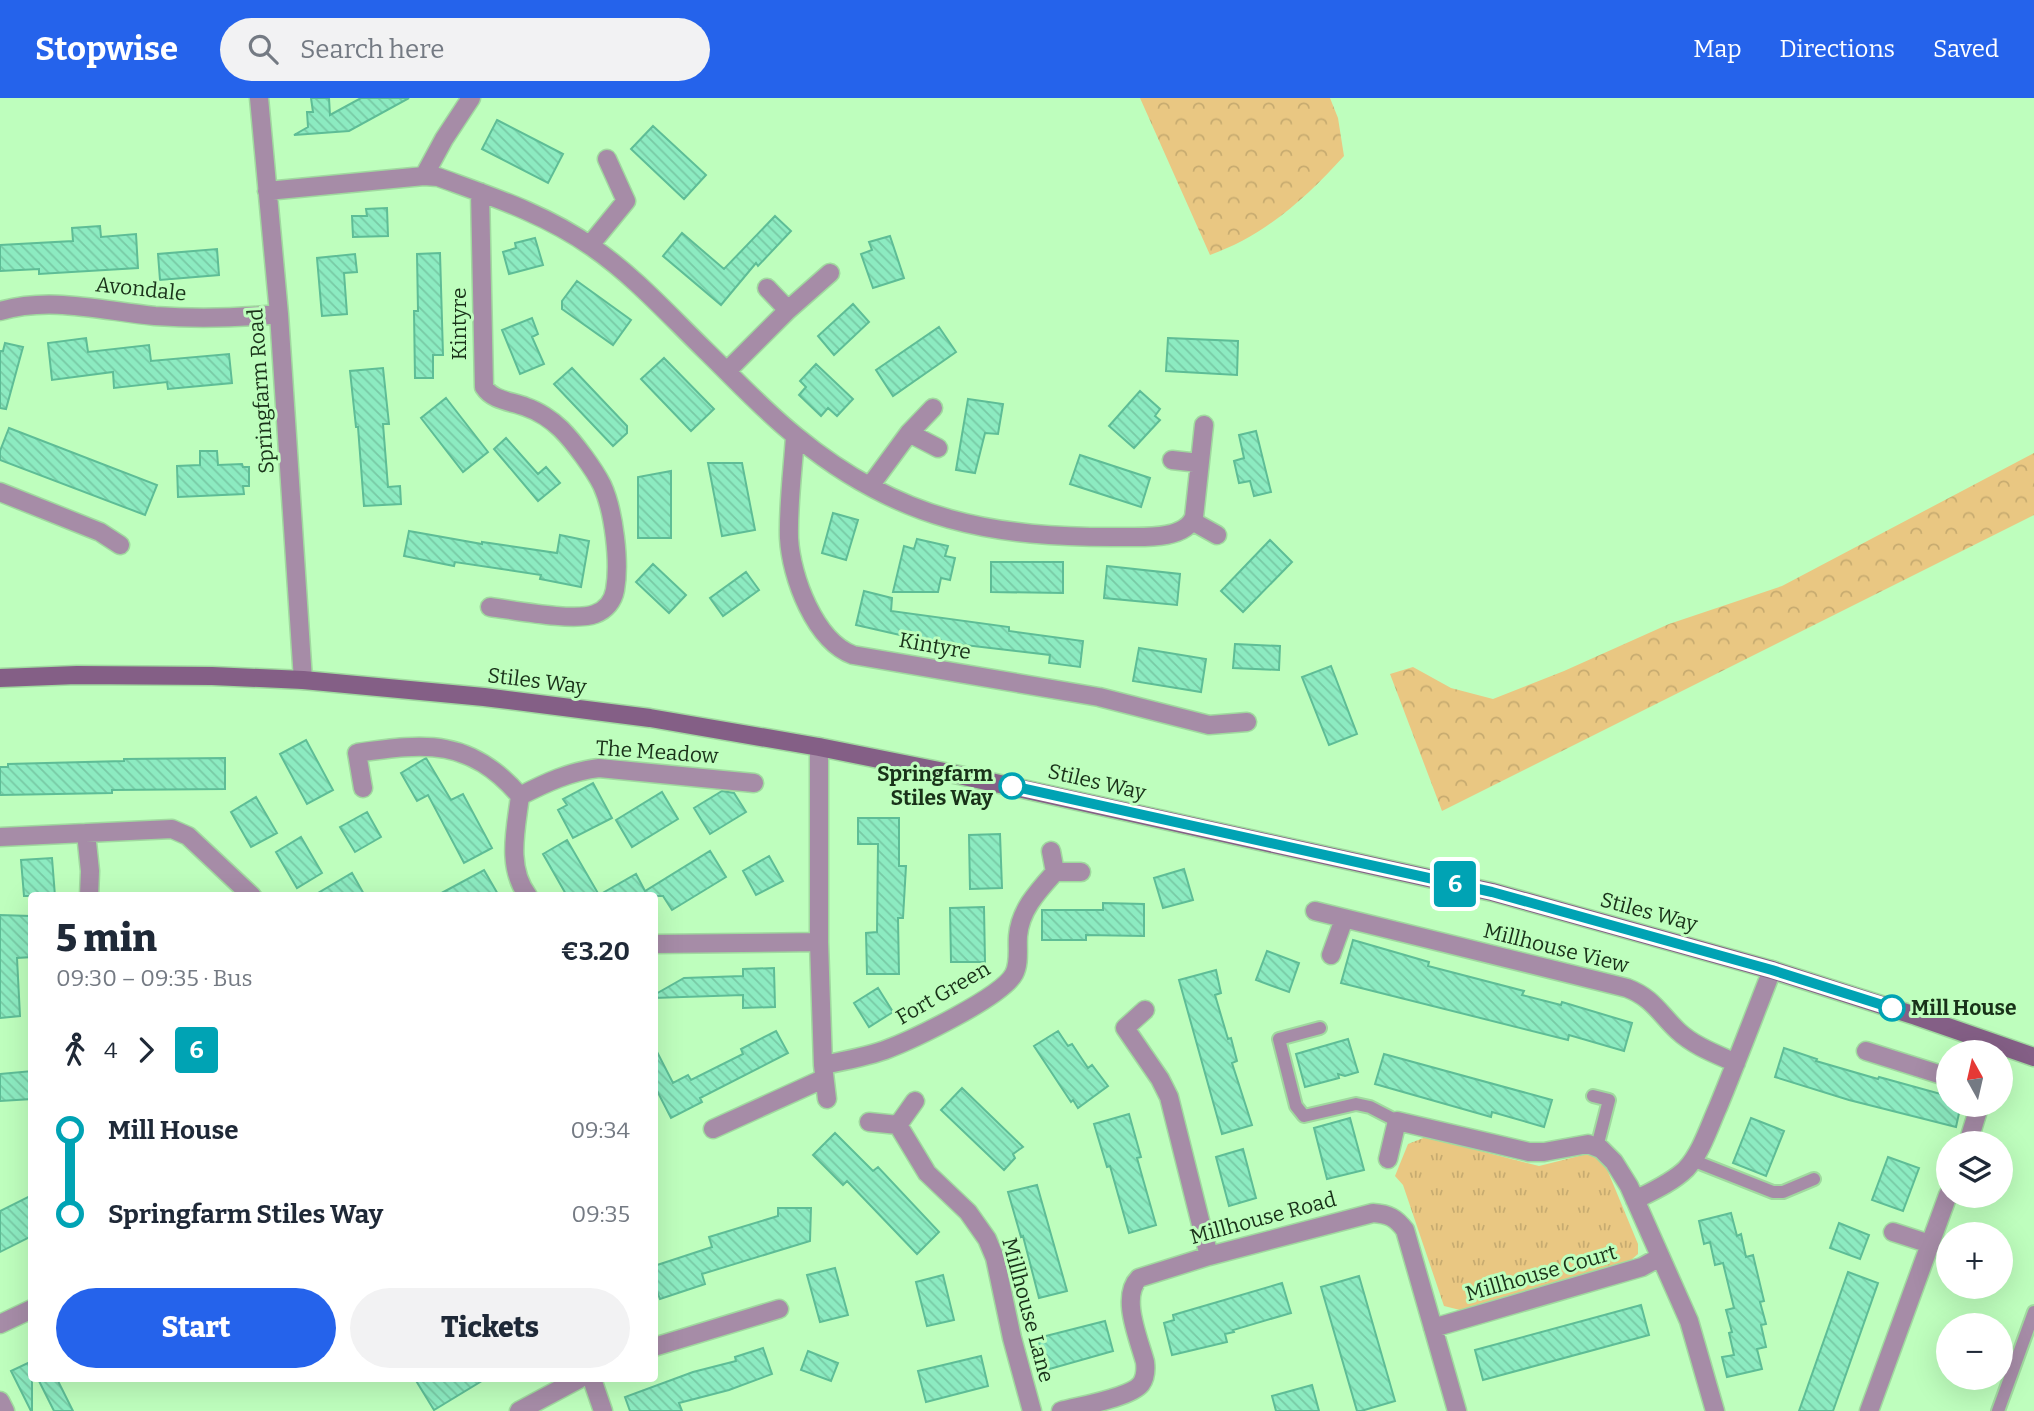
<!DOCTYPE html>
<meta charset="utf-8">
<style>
:root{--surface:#fff;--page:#f2f2f3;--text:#1f2937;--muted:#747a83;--accent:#2563eb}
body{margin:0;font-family:Bitter,serif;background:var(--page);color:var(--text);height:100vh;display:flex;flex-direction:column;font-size:26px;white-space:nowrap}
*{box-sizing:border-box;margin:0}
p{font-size:23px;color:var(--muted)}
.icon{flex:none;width:38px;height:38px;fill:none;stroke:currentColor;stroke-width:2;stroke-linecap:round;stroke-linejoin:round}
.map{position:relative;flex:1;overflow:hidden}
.sheet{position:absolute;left:28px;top:794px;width:630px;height:490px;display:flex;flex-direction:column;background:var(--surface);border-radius:7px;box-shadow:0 7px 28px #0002}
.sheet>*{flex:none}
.badge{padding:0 14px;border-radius:5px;font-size:24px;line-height:46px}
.needle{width:46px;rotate:352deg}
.buttons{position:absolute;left:1936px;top:942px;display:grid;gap:14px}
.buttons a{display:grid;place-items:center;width:77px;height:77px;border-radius:50%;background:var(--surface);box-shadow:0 7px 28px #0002;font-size:35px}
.map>.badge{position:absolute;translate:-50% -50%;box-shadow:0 0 0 4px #fff}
.legs{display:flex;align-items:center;gap:10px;height:77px;padding:0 28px;font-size:23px}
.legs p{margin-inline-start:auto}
.summary{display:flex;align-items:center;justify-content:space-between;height:119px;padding:0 28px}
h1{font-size:38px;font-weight:800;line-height:52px}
.button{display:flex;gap:14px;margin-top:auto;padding:14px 28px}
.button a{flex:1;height:80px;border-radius:42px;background:var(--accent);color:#fff;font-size:28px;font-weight:800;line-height:80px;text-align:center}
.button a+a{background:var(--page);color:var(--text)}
ul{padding:0 28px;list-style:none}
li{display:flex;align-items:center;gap:24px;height:84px;font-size:26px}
li i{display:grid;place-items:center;width:10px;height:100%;margin:0 9px;background:currentColor}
li i::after{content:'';width:18px;height:18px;margin:-9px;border:5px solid;border-radius:50%;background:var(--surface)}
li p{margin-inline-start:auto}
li:first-child i{background:linear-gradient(#0000 50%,currentColor 0)}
li:last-child i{background:linear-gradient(currentColor 50%,#0000 0)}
header{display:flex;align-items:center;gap:42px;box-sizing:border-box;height:98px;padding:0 35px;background:var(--accent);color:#fff}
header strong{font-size:33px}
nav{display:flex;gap:38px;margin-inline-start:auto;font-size:24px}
.search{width:490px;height:63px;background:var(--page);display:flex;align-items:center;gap:18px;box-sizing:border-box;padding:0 24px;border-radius:38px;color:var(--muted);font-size:26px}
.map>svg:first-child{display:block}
.grass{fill:url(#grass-tufts)}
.forest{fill:url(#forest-crowns)}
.building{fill:url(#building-back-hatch);stroke:#5ebd96;stroke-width:2}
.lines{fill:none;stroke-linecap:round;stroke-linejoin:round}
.service-casing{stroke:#a0d99f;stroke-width:16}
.minor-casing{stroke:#a0d99f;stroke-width:21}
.secondary-casing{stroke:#a0d99f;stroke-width:21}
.service{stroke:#a68ca7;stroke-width:12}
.minor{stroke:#a68ca7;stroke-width:18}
.secondary{stroke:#845f86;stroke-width:18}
.line-1-casing{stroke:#fff;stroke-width:16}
.line-1{stroke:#00a3b4;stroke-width:10}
.stop-1-dot{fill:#fff;stroke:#00a3b4;stroke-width:3.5}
.labels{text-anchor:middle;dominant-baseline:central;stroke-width:6;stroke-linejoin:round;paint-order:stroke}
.street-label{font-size:21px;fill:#193219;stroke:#befebd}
.stop-label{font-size:21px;font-weight:bold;fill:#193219;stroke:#befebd;text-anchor:end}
</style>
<header>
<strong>Stopwise</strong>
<div class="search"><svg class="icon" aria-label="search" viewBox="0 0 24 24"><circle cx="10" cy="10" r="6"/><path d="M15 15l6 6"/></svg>Search here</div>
<nav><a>Map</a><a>Directions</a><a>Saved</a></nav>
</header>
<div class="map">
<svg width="2034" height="1313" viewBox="0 0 2034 1313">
<defs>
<pattern id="grass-tufts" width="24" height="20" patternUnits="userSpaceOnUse" patternTransform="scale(1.75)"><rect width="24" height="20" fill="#e9c782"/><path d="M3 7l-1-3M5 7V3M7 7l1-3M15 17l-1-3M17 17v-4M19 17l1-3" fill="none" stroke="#c7ab70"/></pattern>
<pattern id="forest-crowns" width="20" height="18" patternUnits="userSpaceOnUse" patternTransform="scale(1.75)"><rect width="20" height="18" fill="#e9c782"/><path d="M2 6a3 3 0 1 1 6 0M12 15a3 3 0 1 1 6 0" fill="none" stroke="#c7ab70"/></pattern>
<pattern id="building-back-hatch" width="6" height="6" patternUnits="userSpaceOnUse" patternTransform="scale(1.75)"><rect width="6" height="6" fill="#8cebc1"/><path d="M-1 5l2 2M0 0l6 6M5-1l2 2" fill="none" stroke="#78caa5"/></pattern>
</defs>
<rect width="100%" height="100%" fill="#befebd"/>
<!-- grass -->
<path class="grass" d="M 1426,1039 L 1539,1068 L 1591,1055 L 1604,1064 L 1638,1146 L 1638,1156 L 1631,1162 L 1460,1212 L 1444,1208 L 1403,1087 L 1395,1078 L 1408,1046 Z"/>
<!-- forest -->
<path class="forest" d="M 1140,0 L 1330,0 L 1338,20 L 1344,58 C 1306,100 1264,138 1210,157 Z
M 2034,355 L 2034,417 L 1442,713 L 1390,576 L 1413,569 L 1451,590 L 1493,601 L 1564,573 L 1669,526 L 1782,488 Z"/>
<!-- building -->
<path class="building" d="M 311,0 L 329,0 L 330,17 L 361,0 L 409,0 L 349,33 L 294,37 L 308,29 L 307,14 L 313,14 Z
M 497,22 L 563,56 L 548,85 L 482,51 Z
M 653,28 L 706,77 L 684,101 L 631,51 Z
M 387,110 L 388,138 L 353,139 L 352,118 L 367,118 L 366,111 Z
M 775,118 L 791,133 L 758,168 L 756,165 L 721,207 L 663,158 L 682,135 L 724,171 Z
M 100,128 L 101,139 L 136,136 L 138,170 L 39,176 L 39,171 L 0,173 L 0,147 L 73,143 L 72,130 Z
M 890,138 L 904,180 L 873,190 L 861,156 L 872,152 L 869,144 Z
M 535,140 L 543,167 L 509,176 L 503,154 L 516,150 L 515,145 Z
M 217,151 L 219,177 L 160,182 L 158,156 Z
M 440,155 L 443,257 L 433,257 L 433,280 L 415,280 L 414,213 L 418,213 L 417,156 Z
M 355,156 L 357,174 L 344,175 L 347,216 L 322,218 L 317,160 Z
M 577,183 L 631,222 L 613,247 L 562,211 L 562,203 Z
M 853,206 L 869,224 L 834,257 L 818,238 Z
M 532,220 L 538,236 L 532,239 L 544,266 L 520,276 L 502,232 Z
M 939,229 L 956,254 L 893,298 L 876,272 Z
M 86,240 L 88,254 L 149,247 L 151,263 L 229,256 L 232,285 L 168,291 L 167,284 L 114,290 L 113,274 L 52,282 L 48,245 Z
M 1168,240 L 1238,243 L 1237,277 L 1166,273 Z
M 5,245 L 23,249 L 6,311 L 0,310 L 0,253 L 3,253 Z
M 664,260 L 714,311 L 691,333 L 641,281 Z
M 816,266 L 853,301 L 837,318 L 828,310 L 821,318 L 799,297 L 806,289 L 800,283 Z
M 383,270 L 389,326 L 383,326 L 388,389 L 400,388 L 401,406 L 364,408 L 358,329 L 356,329 L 350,273 Z
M 572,270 L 627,328 L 627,335 L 613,348 L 554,286 Z
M 1140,293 L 1160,311 L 1155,318 L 1160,322 L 1134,350 L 1109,328 Z
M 446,300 L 488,354 L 463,374 L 421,320 Z
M 968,301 L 1003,306 L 998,336 L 985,335 L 975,375 L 956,372 Z
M 9,330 L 157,387 L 145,417 L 0,362 L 0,353 Z
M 1256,333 L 1271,394 L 1254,398 L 1250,383 L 1239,385 L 1234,363 L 1244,360 L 1239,337 Z
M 506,340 L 538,376 L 546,369 L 560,385 L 538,403 L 494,351 Z
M 200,353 L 217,353 L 218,367 L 242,366 L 243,369 L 249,369 L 249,388 L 243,388 L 244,396 L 178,399 L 177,368 L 200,367 Z
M 1080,357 L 1150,380 L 1141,409 L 1070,386 Z
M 708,365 L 742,365 L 755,432 L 722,438 Z
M 671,373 L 671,440 L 638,440 L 638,379 Z
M 833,415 L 858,422 L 846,462 L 822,455 Z
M 409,433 L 482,446 L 482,444 L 557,455 L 560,437 L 589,443 L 581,489 L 540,481 L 541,477 L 455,464 L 454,468 L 404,458 Z
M 917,441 L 948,448 L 945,458 L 955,460 L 950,482 L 941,480 L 938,494 L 893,494 L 904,448 L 914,451 Z
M 1270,442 L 1292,464 L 1243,514 L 1221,493 Z
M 991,464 L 1063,464 L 1063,495 L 991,494 Z
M 653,466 L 686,497 L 669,515 L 636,484 Z
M 1107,468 L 1180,476 L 1177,507 L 1104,500 Z
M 746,474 L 759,492 L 723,518 L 710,500 Z
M 864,493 L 892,500 L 891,513 L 1009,529 L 1009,533 L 1083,543 L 1080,569 L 1049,565 L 1050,557 L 922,542 L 856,527 Z
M 1235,546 L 1280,548 L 1279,572 L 1233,570 Z
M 1139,550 L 1206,561 L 1201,594 L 1133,583 Z
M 1331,568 L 1357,636 L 1329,647 L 1302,579 Z
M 306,642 L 333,692 L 307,706 L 280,656 Z
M 225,660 L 225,691 L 112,692 L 112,695 L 0,697 L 0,669 L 8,669 L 8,666 L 124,663 L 124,661 Z
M 426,660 L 451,702 L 463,696 L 492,750 L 464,765 L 428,697 L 417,703 L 401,675 Z
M 593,685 L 612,720 L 573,740 L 558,712 L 567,707 L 563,701 Z
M 722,693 L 734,695 L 746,714 L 710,736 L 694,710 Z
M 662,694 L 678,721 L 632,749 L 616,722 Z
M 256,699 L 277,735 L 251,749 L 231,714 Z
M 367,714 L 381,739 L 355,754 L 340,729 Z
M 858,720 L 899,720 L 899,768 L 906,768 L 903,820 L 898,820 L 899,876 L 867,876 L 866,835 L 877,834 L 878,746 L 858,746 Z
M 1000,736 L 1002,790 L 970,791 L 969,737 Z
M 301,739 L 322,775 L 297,790 L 276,754 Z
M 567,742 L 599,797 L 636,776 L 645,793 L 710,753 L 726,779 L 672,812 L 663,798 L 567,798 L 543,756 Z
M 769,758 L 783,783 L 756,797 L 743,773 Z
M 52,760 L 55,798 L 24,798 L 21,762 Z
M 1184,771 L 1193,802 L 1163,810 L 1154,780 Z
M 484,772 L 499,798 L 436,798 Z
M 352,775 L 365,798 L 313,798 Z
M 1103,805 L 1144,806 L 1144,838 L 1086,837 L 1086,842 L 1042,842 L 1042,812 L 1103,812 Z
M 984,809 L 985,864 L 951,864 L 950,810 Z
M 0,817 L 30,818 L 32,859 L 17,860 L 20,918 L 0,920 Z
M 1353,842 L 1429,864 L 1428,868 L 1524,893 L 1522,897 L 1561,907 L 1562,904 L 1632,925 L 1624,953 L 1569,937 L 1568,942 L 1341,885 Z
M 1267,853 L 1299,865 L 1289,894 L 1256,882 Z
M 774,870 L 775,909 L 743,910 L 743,897 L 654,900 L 654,897 L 684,880 L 743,878 L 743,871 Z
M 1216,872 L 1221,895 L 1215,897 L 1228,941 L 1231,940 L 1237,963 L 1232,965 L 1252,1027 L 1222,1036 L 1179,882 Z
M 878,890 L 893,914 L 869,929 L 854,905 Z
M 776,933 L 788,955 L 700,1000 L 702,1004 L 671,1020 L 654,987 L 654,948 L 673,985 L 688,977 L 691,982 L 743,956 L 741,951 Z
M 1058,933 L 1068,948 L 1072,946 L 1088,970 L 1092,967 L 1108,988 L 1078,1010 L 1073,1002 L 1071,1004 L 1034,948 Z
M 1348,941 L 1358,974 L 1345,978 L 1338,976 L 1339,980 L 1305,989 L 1296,956 Z
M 1784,950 L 1817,961 L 1816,963 L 1878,981 L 1879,979 L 1948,998 L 1948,1006 L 1961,1006 L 1956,1029 L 1849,1002 L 1775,979 Z
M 1384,956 L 1552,1002 L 1544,1029 L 1492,1014 L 1491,1019 L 1375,986 Z
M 32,973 L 32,1001 L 0,1003 L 0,976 Z
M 962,990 L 1023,1049 L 1013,1056 L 1015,1060 L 1004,1072 L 941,1012 Z
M 1129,1016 L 1141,1059 L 1137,1060 L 1156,1127 L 1129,1135 L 1110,1068 L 1107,1069 L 1094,1026 Z
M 1350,1020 L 1364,1072 L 1327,1081 L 1314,1030 Z
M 1751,1020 L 1784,1033 L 1766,1078 L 1733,1065 Z
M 835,1035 L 873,1073 L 878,1069 L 939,1134 L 917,1156 L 847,1083 L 843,1087 L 813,1057 Z
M 1243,1051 L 1256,1100 L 1229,1108 L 1216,1059 Z
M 1888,1059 L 1919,1070 L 1903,1113 L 1872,1102 Z
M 1037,1087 L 1067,1193 L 1039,1200 L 1023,1138 L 1021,1139 L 1008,1094 Z
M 32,1097 L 32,1138 L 0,1154 L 0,1113 Z
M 778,1110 L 811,1110 L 810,1143 L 702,1176 L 705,1186 L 660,1201 L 654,1186 L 654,1168 L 712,1149 L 709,1139 L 778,1118 Z
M 1731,1115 L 1737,1138 L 1741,1136 L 1746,1159 L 1753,1157 L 1764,1203 L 1760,1204 L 1766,1226 L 1761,1227 L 1766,1249 L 1757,1251 L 1762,1271 L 1727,1279 L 1722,1259 L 1734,1257 L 1729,1235 L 1732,1234 L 1726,1212 L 1734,1210 L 1723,1165 L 1715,1167 L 1710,1144 L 1704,1146 L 1699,1123 Z
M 1839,1125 L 1869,1137 L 1860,1161 L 1830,1150 Z
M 835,1170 L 848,1217 L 820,1224 L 807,1177 Z
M 1848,1174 L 1878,1185 L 1833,1313 L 1799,1313 Z
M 943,1177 L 954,1222 L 927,1228 L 916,1184 Z
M 1359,1178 L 1395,1303 L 1361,1313 L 1357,1313 L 1321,1189 Z
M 1282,1185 L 1291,1215 L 1233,1232 L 1234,1234 L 1225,1236 L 1227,1244 L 1172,1257 L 1164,1225 L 1174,1222 L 1173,1217 Z
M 1641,1207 L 1649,1237 L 1483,1282 L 1475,1252 Z
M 1105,1223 L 1113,1253 L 1046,1272 L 1038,1240 Z
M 763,1250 L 772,1276 L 729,1292 L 679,1305 L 682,1313 L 630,1313 L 625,1299 L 693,1274 L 736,1263 L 735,1259 Z
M 808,1253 L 838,1265 L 831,1283 L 801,1272 Z
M 981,1258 L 988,1288 L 926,1304 L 918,1273 Z
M 32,1263 L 32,1313 L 31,1313 L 11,1273 Z
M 38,1281 L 57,1281 L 73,1313 L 54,1313 Z
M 415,1281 L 485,1281 L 434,1312 Z
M 1312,1287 L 1319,1313 L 1276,1313 L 1272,1298 Z"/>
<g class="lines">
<defs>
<path id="service" d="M 1320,930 L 1279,941 L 1296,1008 L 1304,1018 L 1356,1006 L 1370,1009 L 1397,1023
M 1593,998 L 1609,1002 L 1597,1049
M 1692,1062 L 1773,1094 L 1783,1094 L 1814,1081
M 1998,1313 L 2034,1214"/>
<path id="minor" d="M 259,0 L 279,216 L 303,582
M 424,78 L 444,41 L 471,0
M 267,93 L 424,78 L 438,79 C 490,98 546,116 592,149 C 634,178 668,216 705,252 C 735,281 764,313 797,339 C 899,423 993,440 1122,439 C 1143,439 1185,442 1194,419 L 1204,327
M 480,94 L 484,289 C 493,303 511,303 526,309 C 538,313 552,322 561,331 C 574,344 594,371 602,387 C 614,413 620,464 615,492 C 613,503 606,512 595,516 C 574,524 514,512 490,509
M 590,147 L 626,103 L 607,61
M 767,190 L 788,212
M 0,213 C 51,198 103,213 155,218 C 197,221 237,220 279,216
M 727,273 L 788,212 L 830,175
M 909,335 L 938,350
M 795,338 C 793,371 788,406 789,440 C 791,479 815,543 853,557 L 1099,599 L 1209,627 L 1247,624
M 1172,362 L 1199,365
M 870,388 L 909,335 L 933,310
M 0,394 L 100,434 L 120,447
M 1192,423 L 1217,437
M 819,649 L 819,844 L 823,967 L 827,1001
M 363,690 L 357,655 C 426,645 470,640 520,698 C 516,731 506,769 528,798
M 520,698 C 545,685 571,673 599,670 L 754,685
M 86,735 L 90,773 L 89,798
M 0,739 L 172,731 L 188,738 L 252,798
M 1051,753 L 1055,774 L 1081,774
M 1315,813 L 1627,890 C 1653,900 1659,915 1678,933 C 1694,948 1716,956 1736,965
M 654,846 L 819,844
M 1331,857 L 1344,821
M 1145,912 L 1125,930 L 1160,981 L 1169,999 L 1209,1158
M 1866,953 L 1948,979
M 823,967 C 844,963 865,959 885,952 C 912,942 1002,899 1014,876 C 1020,865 1017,850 1018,838 C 1020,812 1038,793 1055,774
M 869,1024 L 898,1027 L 915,1003
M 898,1027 L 927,1075 L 968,1114 L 987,1141 L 995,1160 L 1012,1240 L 1032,1313
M 713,1031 L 823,981
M 1968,1045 L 1980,1006
M 1388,1061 L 1397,1023 L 1529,1054 L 1544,1054 L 1588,1046 L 1601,1051 L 1614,1064 L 1629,1088 L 1689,1223 L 1715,1313
M 1635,1102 C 1651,1094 1673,1084 1686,1071 C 1701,1055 1709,1029 1718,1009 C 1737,963 1754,918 1772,872
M 1893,1134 L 1930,1146
M 0,1226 L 32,1211
M 1433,1230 L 1642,1169 L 1660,1159
M 654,1249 L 779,1211
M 592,1281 L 603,1313
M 0,1303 L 5,1313
M 519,1313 L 579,1281
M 1061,1313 C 1079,1308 1130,1300 1141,1286 C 1146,1279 1146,1272 1145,1264 C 1139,1241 1120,1199 1139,1180 L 1209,1158 L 1373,1115 C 1389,1116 1396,1120 1405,1132 L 1457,1313
M 1869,1313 L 1948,1097"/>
<path id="secondary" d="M 0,580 L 77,577 L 212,578 L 303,582 L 484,599 L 650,620 L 819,649 L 959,677 L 1492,794 L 1772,872 L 1916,918 L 2034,959"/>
</defs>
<!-- service casing -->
<use href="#service" class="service-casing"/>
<!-- minor casing -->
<use href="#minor" class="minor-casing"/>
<!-- secondary casing -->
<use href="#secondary" class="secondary-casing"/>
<!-- service -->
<use href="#service" class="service"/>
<!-- minor -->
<use href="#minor" class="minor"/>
<!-- secondary -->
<use href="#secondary" class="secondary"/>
</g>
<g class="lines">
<defs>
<path id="line-1" d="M 1012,688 L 1492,794 L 1772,872 L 1892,910"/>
</defs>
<!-- line-1 casing -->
<use href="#line-1" class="line-1-casing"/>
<!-- line-1 -->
<use href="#line-1" class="line-1"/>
</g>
<!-- markers -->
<g class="stop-1-dot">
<circle cx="1012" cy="688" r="12"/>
<circle cx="1892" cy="910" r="12"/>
</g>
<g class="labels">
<!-- street labels -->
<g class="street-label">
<text transform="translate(141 191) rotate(6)">Avondale</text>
<text transform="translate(459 226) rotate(-90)">Kintyre</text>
<text transform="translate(261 293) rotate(-94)">Springfarm Road</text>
<text transform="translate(935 548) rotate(10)">Kintyre</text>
<text transform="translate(537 583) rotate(7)">Stiles Way</text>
<text transform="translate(657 654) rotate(4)">The Meadow</text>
<text transform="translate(1097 684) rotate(13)">Stiles Way</text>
<text transform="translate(1649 814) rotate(15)">Stiles Way</text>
<text transform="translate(1556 850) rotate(14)">Millhouse View</text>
<text transform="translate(943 895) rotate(-30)">Fort Green</text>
<text transform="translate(1263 1120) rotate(-15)">Millhouse Road</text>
<text transform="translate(1541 1175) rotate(-16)">Millhouse Court</text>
<text transform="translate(1028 1212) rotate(75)">Millhouse Lane</text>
</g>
<!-- stop labels -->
<g class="stop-label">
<text x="993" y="676">Springfarm<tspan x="993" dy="24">Stiles Way</tspan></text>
<text x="1911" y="910" text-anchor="start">Mill House</text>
</g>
</g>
</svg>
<div class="buttons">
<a><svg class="needle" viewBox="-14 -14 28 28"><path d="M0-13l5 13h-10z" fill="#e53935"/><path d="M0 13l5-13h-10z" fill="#747a83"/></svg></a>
<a><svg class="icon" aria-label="layers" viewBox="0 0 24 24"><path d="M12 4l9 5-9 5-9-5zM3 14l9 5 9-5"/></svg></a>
<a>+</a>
<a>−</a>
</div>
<b class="badge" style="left:1455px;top:786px;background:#00a3b4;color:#fff">6</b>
<section class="sheet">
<div class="summary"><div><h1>5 min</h1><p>09:30 – 09:35 · Bus</p></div><b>€3.20</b></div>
<div class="legs"><svg class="icon" aria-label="walk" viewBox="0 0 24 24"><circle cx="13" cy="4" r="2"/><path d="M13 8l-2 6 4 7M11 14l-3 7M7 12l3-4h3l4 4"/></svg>4<svg class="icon" aria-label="forward" viewBox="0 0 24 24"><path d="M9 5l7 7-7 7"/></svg><b class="badge" style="background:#00a3b4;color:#fff">6</b></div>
<ul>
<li><i style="color:#00a3b4"></i><b>Mill House</b><p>09:34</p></li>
<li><i style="color:#00a3b4"></i><b>Springfarm Stiles Way</b><p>09:35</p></li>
</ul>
<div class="button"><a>Start</a><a>Tickets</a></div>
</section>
</div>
